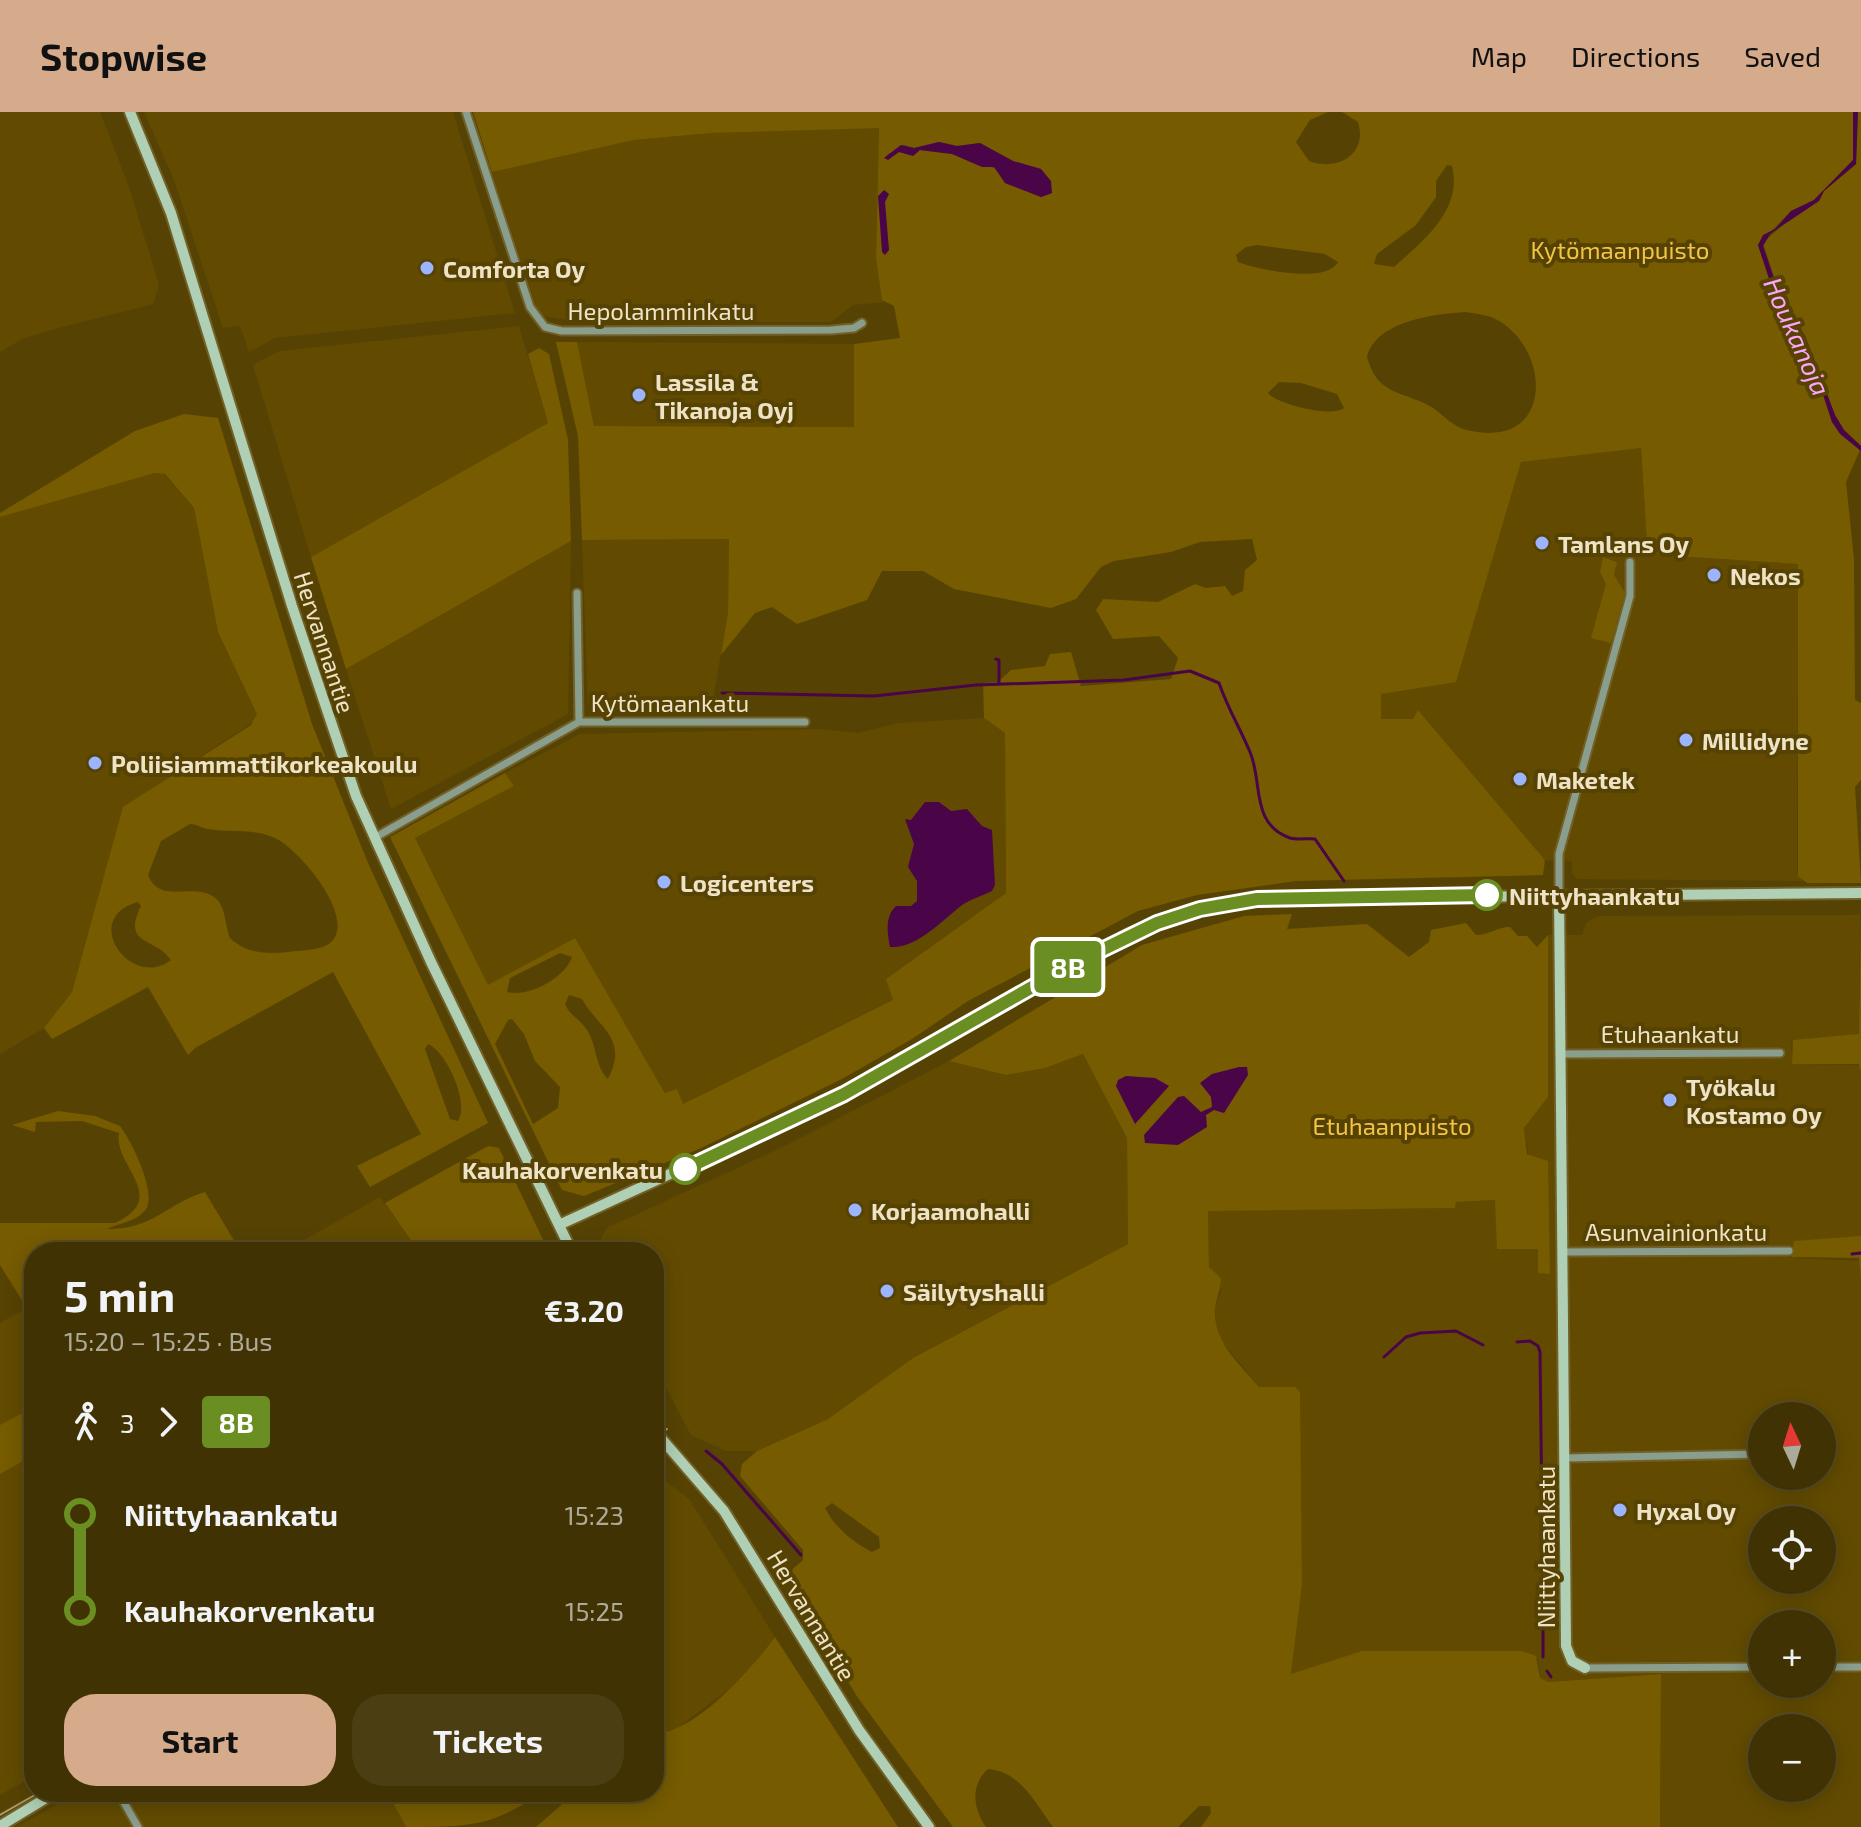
<!DOCTYPE html>
<meta charset="utf-8">
<style>
:root{--surface:#403203;--page:#4b3e12;--text:#f1f3f6;--muted:#aeaa9a;--line:#594d25;--accent:#d6ab8b}
body{margin:0;font-family:"Exo 2",sans-serif;background:var(--page);color:var(--text);height:100vh;display:flex;flex-direction:column;font-size:30px;white-space:nowrap}
*{box-sizing:border-box;margin:0}
p{font-size:26px;color:var(--muted)}
.icon{flex:none;width:44px;height:44px;fill:none;stroke:currentColor;stroke-width:2;stroke-linecap:round;stroke-linejoin:round}
.map{position:relative;flex:1;overflow:hidden}
.panel{position:absolute;left:24px;top:1130px;width:640px;height:560px;display:flex;flex-direction:column;background:var(--surface);border-radius:32px;box-shadow:0 4px 20px #0003,0 0 0 2px var(--line)}
.panel>*{flex:none}
.badge{padding:0 16px;border-radius:6px;font-size:28px;line-height:52px}
.needle{width:52px;rotate:356deg}
.controls{position:absolute;left:1748px;top:1290px;display:grid;gap:16px}
.controls a{display:grid;place-items:center;width:88px;height:88px;border-radius:50%;background:var(--surface);box-shadow:0 4px 20px #0003,0 0 0 2px var(--line);font-size:40px}
.map>.badge{position:absolute;translate:-50% -50%;box-shadow:0 0 0 4px #fff}
.legs{display:flex;align-items:center;gap:12px;height:88px;padding:0 40px;font-size:26px}
.legs p{margin-inline-start:auto}
.summary{display:flex;align-items:center;justify-content:space-between;height:136px;padding:0 40px}
h1{font-size:44px;font-weight:700;line-height:60px}
.button{display:flex;gap:16px;margin-top:auto;padding:16px 40px}
.button a{flex:1;height:92px;border-radius:32px;background:var(--accent);color:#111;font-size:32px;font-weight:700;line-height:92px;text-align:center}
.button a+a{background:var(--page);color:var(--text)}
ul{padding:0 40px;list-style:none}
li{display:flex;align-items:center;gap:28px;height:96px;font-size:30px}
li i{display:grid;place-items:center;width:12px;height:100%;margin:0 10px;background:currentColor}
li i::after{content:'';width:20px;height:20px;margin:-10px;border:6px solid;border-radius:50%;background:var(--surface)}
li p{margin-inline-start:auto}
li:first-child i{background:linear-gradient(#0000 50%,currentColor 0)}
li:last-child i{background:linear-gradient(currentColor 50%,#0000 0)}
header{display:flex;align-items:center;gap:48px;box-sizing:border-box;height:112px;padding:0 40px;background:var(--accent);color:#111}
header strong{font-size:38px}
nav{display:flex;gap:44px;margin-inline-start:auto;font-size:28px}
.map>svg:first-child{display:block}
.built{fill:#624b00;fill-rule:evenodd}
.green{fill:#765b01;fill-rule:evenodd}
.water{fill:#490548}
.lines{fill:none;stroke-linecap:round;stroke-linejoin:round}
.stream{stroke:#490548;stroke-width:3}
.street-casing{stroke:#716027;stroke-width:11}
.secondary-casing{stroke:#716027;stroke-width:14}
.street{stroke:#8a9e8d;stroke-width:7}
.secondary{stroke:#afd0b4;stroke-width:10}
.tram{stroke:#a8996d;stroke-width:2}
.line-1-casing{stroke:#fff;stroke-width:18}
.line-1{stroke:#6b8e23;stroke-width:12}
.poi-dot{fill:#9bb4fd;stroke:#564304;stroke-width:3}
.stop-1-dot{fill:#fff;stroke:#6b8e23;stroke-width:4}
.labels{text-anchor:middle;dominant-baseline:central;stroke-width:8;stroke-linejoin:round;paint-order:stroke}
.park-label{font-size:24px;fill:#f2c545;stroke:#564304}
.poi-label{font-size:24px;font-weight:bold;fill:#eee3c7;stroke:#564304;text-anchor:start}
.street-label{font-size:24px;fill:#eee3c7;stroke:#564304}
.stop-label{font-size:24px;font-weight:bold;fill:#eee3c7;stroke:#564304;text-anchor:start}
.water-label{font-size:26px;font-style:italic;fill:#fea5f9;stroke:#564304}
</style>
<header>
<strong>Stopwise</strong>
<nav><a>Map</a><a>Directions</a><a>Saved</a></nav>
</header>
<div class="map">
<svg width="1861" height="1715" viewBox="0 0 1861 1715">
<rect width="100%" height="100%" fill="#564304"/>
<!-- built -->
<path class="built" d="M 0,0 L 100,0 L 129,75 L 159,173 L 153,192 L 57,216 L 22,227 L 0,240 Z
M 144,0 L 453,0 L 515,201 L 275,226 L 249,240 L 240,214 L 223,216 L 174,68 Z
M 879,15 L 876,145 L 884,190 L 853,193 L 831,210 L 578,210 L 544,204 L 537,197 L 492,60 L 634,28 L 712,21 Z
M 519,214 L 548,311 L 311,445 L 253,253 L 280,239 Z
M 577,230 L 854,232 L 854,315 L 594,314 Z
M 1641,336 L 1647,432 L 1659,443 L 1798,452 L 1797,759 L 1803,769 L 1578,767 L 1572,762 L 1572,749 L 1545,748 L 1418,598 L 1413,607 L 1381,607 L 1381,581 L 1456,569 L 1521,350 Z
M 155,361 L 164,362 L 194,396 L 218,520 L 258,602 L 256,608 L 124,695 L 72,880 L 44,916 L 0,942 L 0,405 Z
M 729,427 L 728,500 L 713,588 L 692,597 L 591,598 L 588,593 L 582,428 Z
M 571,429 L 568,602 L 391,697 L 346,557 Z
M 984,606 L 1005,621 L 1006,781 L 886,867 L 893,888 L 683,992 L 666,982 L 575,827 L 488,874 L 415,726 L 514,674 L 505,661 L 580,622 L 821,617 L 858,621 L 899,611 Z
M 1860,803 L 1859,922 L 1791,931 L 1793,952 L 1861,953 L 1861,1124 L 1794,1146 L 1861,1149 L 1861,1715 L 1660,1715 L 1661,1562 L 1548,1570 L 1540,1566 L 1538,1547 L 1362,1539 L 1291,1563 L 1302,1473 L 1295,1275 L 1259,1275 L 1216,1222 L 1215,1193 L 1221,1181 L 1221,1166 L 1209,1156 L 1208,1098 L 1455,1096 L 1456,1090 L 1496,1088 L 1538,1137 L 1550,1162 L 1524,1016 L 1548,985 L 1548,823 L 1582,823 L 1587,810 L 1599,804 ZM 1762,1304 L 1822,1304 L 1822,1364 L 1762,1364 ZM 1762,1408 L 1822,1408 L 1822,1468 L 1762,1468 ZM 1762,1512 L 1822,1512 L 1822,1572 L 1762,1572 ZM 1762,1616 L 1822,1616 L 1822,1676 L 1762,1676 Z
M 1083,942 L 1127,1026 L 1128,1132 L 913,1246 L 828,1307 L 757,1339 L 726,1339 L 691,1323 L 654,1253 L 654,1140 L 602,1140 L 601,1126 L 607,1116 L 785,1034 L 949,949 L 1006,963 L 1045,956 Z
M 380,1085 L 419,1140 L 283,1140 Z
M 34,1192 L 34,1664 L 0,1683 L 0,1211 Z
M 654,1360 L 689,1387 L 775,1525 L 739,1570 L 677,1616 L 661,1621 L 654,1621 Z
M 79,1680 L 387,1680 L 406,1715 L 17,1715 Z"/>
<!-- green -->
<path class="green" d="M 473,0 L 1328,0 L 1310,8 L 1296,30 L 1309,49 C 1338,60 1368,42 1358,10 L 1342,0 L 1853,0 L 1853,48 L 1814,88 L 1791,99 L 1758,133 L 1778,194 L 1813,252 L 1832,310 L 1860,338 L 1846,370 L 1854,447 L 1855,588 L 1861,591 L 1861,668 L 1855,675 L 1861,771 L 1807,771 L 1798,764 L 1798,452 L 1659,443 L 1647,432 L 1641,336 L 1521,350 L 1456,570 L 1381,582 L 1381,607 L 1413,607 L 1418,598 L 1545,748 L 1543,763 L 1296,769 L 1197,783 L 1138,799 L 968,889 L 912,927 L 842,967 L 699,1037 L 584,1084 L 562,1078 L 390,725 L 505,661 L 514,674 L 415,726 L 488,873 L 575,826 L 665,981 L 677,977 L 683,992 L 893,888 L 886,867 L 1006,781 L 1005,621 L 984,606 L 983,571 L 998,570 L 1011,558 L 1045,554 L 1050,542 L 1071,540 L 1081,574 L 1171,567 L 1178,546 L 1159,524 L 1113,527 L 1096,498 L 1103,487 L 1158,490 L 1195,472 L 1206,476 L 1225,474 L 1232,484 L 1243,479 L 1245,458 L 1257,448 L 1252,427 L 1200,430 L 1171,440 L 1114,449 L 1101,455 L 1076,487 L 1051,496 L 954,477 L 923,459 L 882,459 L 867,488 L 797,512 L 772,495 L 755,501 L 721,543 L 728,500 L 729,427 L 582,428 L 578,324 L 556,230 L 577,230 L 594,314 L 854,315 L 854,232 L 900,226 L 894,194 L 882,188 L 876,145 L 879,16 L 712,21 L 634,28 L 492,60 ZM 939,30 L 957,34 L 980,31 L 1013,49 L 1041,57 L 1052,81 L 1041,85 L 1005,71 L 997,57 L 952,42 L 920,38 L 914,43 L 899,40 L 885,44 L 904,33 L 914,36 ZM 1447,53 L 1452,54 C 1463,98 1423,129 1394,155 L 1374,152 L 1377,142 L 1416,113 L 1436,85 L 1436,69 ZM 1257,133 L 1325,142 L 1338,150 C 1327,172 1259,158 1238,150 L 1236,143 L 1246,135 ZM 1466,200 C 1478,202 1491,203 1501,210 C 1553,244 1551,339 1467,318 C 1450,314 1441,299 1426,292 C 1396,278 1377,281 1367,245 C 1376,209 1434,202 1466,200 ZM 1279,270 L 1301,271 L 1337,282 L 1344,296 C 1332,306 1277,292 1268,281 ZM 560,841 L 572,845 C 565,866 528,886 507,880 L 510,866 ZM 569,883 L 582,887 C 599,917 629,926 608,967 C 595,955 597,933 587,918 C 580,907 570,904 565,892 ZM 512,907 L 524,922 L 535,949 L 560,975 L 558,996 L 533,1012 L 495,932 L 508,908 Z
M 1858,0 L 1861,0 L 1861,334 L 1844,318 L 1835,303 L 1805,224 L 1782,190 L 1763,131 L 1792,104 L 1817,90 L 1824,79 L 1856,52 Z
M 539,236 L 549,242 L 568,328 L 571,429 L 346,557 L 311,445 L 548,311 L 528,242 Z
M 184,302 L 218,306 L 312,612 L 368,751 L 488,1011 L 370,1075 L 357,1054 L 421,1022 L 333,860 L 195,936 L 188,943 L 148,875 L 52,927 L 44,916 L 72,880 L 123,695 L 251,613 L 257,602 L 218,520 L 194,396 L 165,362 L 155,361 L 0,405 L 0,401 L 135,319 ZM 190,712 C 198,712 201,716 208,717 C 230,721 254,716 275,726 C 298,736 359,807 330,831 C 320,839 300,838 288,840 C 266,842 247,842 230,826 C 225,814 226,793 214,785 C 192,770 160,793 148,763 L 161,729 ZM 138,790 L 141,794 C 121,834 156,825 171,848 C 131,879 79,806 138,790 ZM 428,932 C 446,939 470,991 458,1009 L 450,1007 L 425,937 Z
M 1603,445 L 1617,450 L 1614,463 L 1625,481 L 1611,531 L 1591,526 L 1606,472 L 1600,460 Z
M 1861,799 L 1861,961 L 1859,952 L 1792,952 L 1793,928 L 1859,922 Z
M 1292,802 L 1287,817 L 1367,812 L 1409,845 L 1429,830 L 1431,818 L 1466,811 L 1476,823 C 1489,823 1497,815 1510,815 L 1518,824 L 1527,824 L 1537,835 L 1548,823 L 1548,985 L 1524,1016 L 1527,1042 L 1548,1049 L 1550,1162 L 1538,1161 L 1538,1137 L 1497,1137 L 1495,1088 L 1456,1090 L 1455,1096 L 1208,1099 L 1209,1155 L 1221,1166 C 1221,1179 1216,1186 1215,1197 C 1213,1230 1239,1251 1259,1275 L 1295,1275 L 1300,1280 L 1302,1473 L 1291,1562 L 1362,1539 L 1522,1539 L 1536,1544 L 1540,1566 L 1548,1570 L 1661,1562 L 1660,1715 L 1201,1715 L 1211,1701 L 1210,1694 L 1199,1694 L 1178,1715 L 1053,1715 C 1035,1691 1020,1659 988,1657 C 970,1673 973,1696 986,1715 L 953,1715 L 858,1586 L 787,1469 L 788,1461 L 803,1448 L 803,1438 L 740,1364 L 742,1352 L 757,1339 L 828,1307 L 913,1246 L 1128,1132 L 1127,1026 L 1083,942 L 1045,956 L 1006,963 L 949,949 L 1142,833 L 1244,804 ZM 832,1391 L 879,1425 L 880,1436 L 872,1440 C 853,1430 835,1416 825,1396 Z
M 58,999 L 95,1004 L 120,1014 C 131,1028 157,1080 146,1097 C 137,1110 119,1111 107,1117 C 154,1117 164,1093 205,1080 L 241,1140 L 34,1140 L 34,1184 L 23,1190 L 0,1153 L 0,1111 L 115,1111 C 171,1085 113,1054 119,1021 L 82,1009 L 36,1010 L 35,1020 L 12,1013 Z
M 488,1034 L 499,1036 L 549,1140 L 419,1140 L 385,1091 Z
M 1861,1124 L 1861,1166 L 1859,1146 L 1792,1145 L 1794,1129 Z
M 34,1295 L 34,1343 L 0,1362 L 0,1313 Z
M 775,1525 L 898,1715 L 536,1715 L 576,1680 L 654,1680 L 654,1621 C 694,1623 753,1555 775,1525 Z
M 387,1680 L 541,1680 C 494,1715 467,1715 406,1715 Z"/>
<!-- water -->
<path class="water" d="M 1853,0 L 1858,0 L 1856,52 L 1824,79 L 1819,89 L 1770,122 L 1763,134 L 1782,190 L 1805,224 L 1835,303 L 1844,318 L 1861,334 L 1861,339 L 1840,322 L 1832,310 L 1813,252 L 1778,194 L 1758,133 L 1763,123 L 1775,117 L 1791,99 L 1814,88 L 1853,48 Z
M 939,30 L 957,34 L 980,31 L 1013,49 L 1041,57 L 1051,69 L 1052,81 L 1041,85 L 1005,71 L 994,55 L 982,55 L 952,42 L 920,38 L 913,44 L 899,40 L 888,48 L 884,46 L 901,33 L 914,36 Z
M 884,78 L 889,82 L 885,90 L 889,138 L 885,143 L 882,140 L 878,84 Z
M 925,690 L 939,690 L 951,699 L 967,697 L 982,714 L 992,718 L 995,773 L 992,779 C 982,784 971,787 962,793 C 942,809 916,837 890,835 C 887,821 885,804 896,794 L 911,794 L 917,789 L 917,769 L 908,755 L 914,732 L 905,707 L 911,708 Z
M 1239,955 L 1247,955 L 1248,963 L 1224,1001 L 1214,998 L 1206,1003 L 1207,1015 L 1178,1033 L 1145,1031 L 1144,1023 L 1178,985 L 1184,984 L 1201,1000 L 1212,995 L 1211,985 L 1200,971 L 1212,962 Z
M 1126,964 L 1155,966 L 1169,974 L 1135,1012 L 1116,974 L 1118,968 Z"/>
<g class="lines">
<!-- stream -->
<path class="stream" d="M 996,547 L 999,548 L 999,572
M 722,581 L 874,584 L 976,573 L 1124,568 L 1190,559 L 1219,571 C 1228,597 1240,616 1250,640 C 1263,670 1250,712 1290,726 C 1298,728 1308,726 1315,727 L 1344,769
M 1852,1142 L 1861,1141
M 1517,1230 L 1530,1229 L 1538,1234 L 1540,1240 L 1543,1486
M 1384,1245 L 1406,1225 L 1420,1221 L 1456,1219 L 1483,1233
M 706,1339 L 722,1352 L 801,1443
M 1543,1514 L 1543,1545
M 1547,1559 L 1551,1565"/>
<defs>
<path id="street" d="M 466,0 L 530,195 L 545,215 L 562,219 L 831,218 L 854,216 L 862,211
M 577,481 L 579,610
M 374,726 L 579,610 L 805,610
M 1559,783 L 1559,742 L 1630,484 L 1630,450
M 1561,942 L 1780,941
M 1564,1140 L 1789,1139
M 1564,1346 L 1762,1342
M 1822,1555 L 1861,1555
M 1585,1556 L 1762,1555
M 118,1680 L 138,1715"/>
<path id="secondary" d="M 130,0 L 171,101 L 292,494 L 356,684 L 431,850 L 572,1140
M 1559,783 L 1566,1534 L 1572,1549 L 1585,1556
M 561,1112 L 844,982 L 1128,822 L 1186,801 L 1257,787 L 1861,781
M 654,1318 L 724,1399 L 859,1618 L 929,1715
M 0,1714 L 56,1680"/>
</defs>
<!-- street casing -->
<use href="#street" class="street-casing"/>
<!-- secondary casing -->
<use href="#secondary" class="secondary-casing"/>
<!-- street -->
<use href="#street" class="street"/>
<!-- secondary -->
<use href="#secondary" class="secondary"/>
<!-- tram -->
<path class="tram" d="M 654,1324 L 667,1317
M 0,1703 L 40,1680"/>
</g>
<g class="lines">
<defs>
<path id="line-1" d="M 685,1057 L 844,982 L 1071,853 L 1157,811 L 1200,797 L 1257,787 L 1487,783"/>
</defs>
<!-- line-1 casing -->
<use href="#line-1" class="line-1-casing"/>
<!-- line-1 -->
<use href="#line-1" class="line-1"/>
</g>
<!-- markers -->
<g class="poi-dot">
<circle cx="427" cy="156" r="8"/>
<circle cx="639" cy="283" r="8"/>
<circle cx="1542" cy="431" r="8"/>
<circle cx="1714" cy="463" r="8"/>
<circle cx="1686" cy="628" r="8"/>
<circle cx="95" cy="651" r="8"/>
<circle cx="1520" cy="667" r="8"/>
<circle cx="664" cy="770" r="8"/>
<circle cx="1670" cy="988" r="8"/>
<circle cx="855" cy="1098" r="8"/>
<circle cx="887" cy="1179" r="8"/>
<circle cx="1620" cy="1398" r="8"/>
</g>
<g class="stop-1-dot">
<circle cx="1487" cy="783" r="14"/>
<circle cx="685" cy="1057" r="14"/>
</g>
<g class="labels">
<!-- park labels -->
<g class="park-label">
<text x="1620" y="137">Kytömaanpuisto</text>
<text x="1392" y="1013">Etuhaanpuisto</text>
</g>
<!-- poi labels -->
<g class="poi-label">
<text x="443" y="156">Comforta Oy</text>
<text x="655" y="269">Lassila &amp;<tspan x="655" dy="28">Tikanoja Oyj</tspan></text>
<text x="1558" y="431">Tamlans Oy</text>
<text x="1730" y="463">Nekos</text>
<text x="1702" y="628">Millidyne</text>
<text x="111" y="651">Poliisiammattikorkeakoulu</text>
<text x="1536" y="667">Maketek</text>
<text x="680" y="770">Logicenters</text>
<text x="1686" y="974">Työkalu<tspan x="1686" dy="28">Kostamo Oy</tspan></text>
<text x="871" y="1098">Korjaamohalli</text>
<text x="903" y="1179">Säilytyshalli</text>
<text x="1636" y="1398">Hyxal Oy</text>
</g>
<!-- street labels -->
<g class="street-label">
<text x="661" y="198">Hepolamminkatu</text>
<text transform="translate(325 530) rotate(72)">Hervannantie</text>
<text x="670" y="590">Kytömaankatu</text>
<text x="1670" y="921">Etuhaankatu</text>
<text x="1676" y="1119">Asunvainionkatu</text>
<text transform="translate(1545 1435) rotate(-90)">Niittyhaankatu</text>
<text transform="translate(812 1503) rotate(59)">Hervannantie</text>
</g>
<!-- stop labels -->
<g class="stop-label">
<text x="1509" y="783">Niittyhaankatu</text>
<text x="663" y="1057" text-anchor="end">Kauhakorvenkatu</text>
</g>
<!-- water labels -->
<g class="water-label">
<text transform="translate(1798 224) rotate(66)">Houkanoja</text>
</g>
</g>
</svg>
<div class="controls">
<a><svg class="needle" viewBox="-14 -14 28 28"><path d="M0-13l5 13h-10z" fill="#e53935"/><path d="M0 13l5-13h-10z" fill="#aeaa9a"/></svg></a>
<a><svg class="icon" aria-label="locate" viewBox="0 0 24 24"><circle cx="12" cy="12" r="6"/><path d="M12 2v4M12 18v4M2 12h4M18 12h4"/></svg></a>
<a>+</a>
<a>−</a>
</div>
<b class="badge" style="left:1068px;top:855px;background:#6b8e23;color:#fff">8B</b>
<section class="panel">
<div class="summary"><div><h1>5 min</h1><p>15:20 – 15:25 · Bus</p></div><b>€3.20</b></div>
<div class="legs"><svg class="icon" aria-label="walk" viewBox="0 0 24 24"><circle cx="13" cy="4" r="2"/><path d="M13 8l-2 6 4 7M11 14l-3 7M7 12l3-4h3l4 4"/></svg>3<svg class="icon" aria-label="forward" viewBox="0 0 24 24"><path d="M9 5l7 7-7 7"/></svg><b class="badge" style="background:#6b8e23;color:#fff">8B</b></div>
<ul>
<li><i style="color:#6b8e23"></i><b>Niittyhaankatu</b><p>15:23</p></li>
<li><i style="color:#6b8e23"></i><b>Kauhakorvenkatu</b><p>15:25</p></li>
</ul>
<div class="button"><a>Start</a><a>Tickets</a></div>
</section>
</div>
